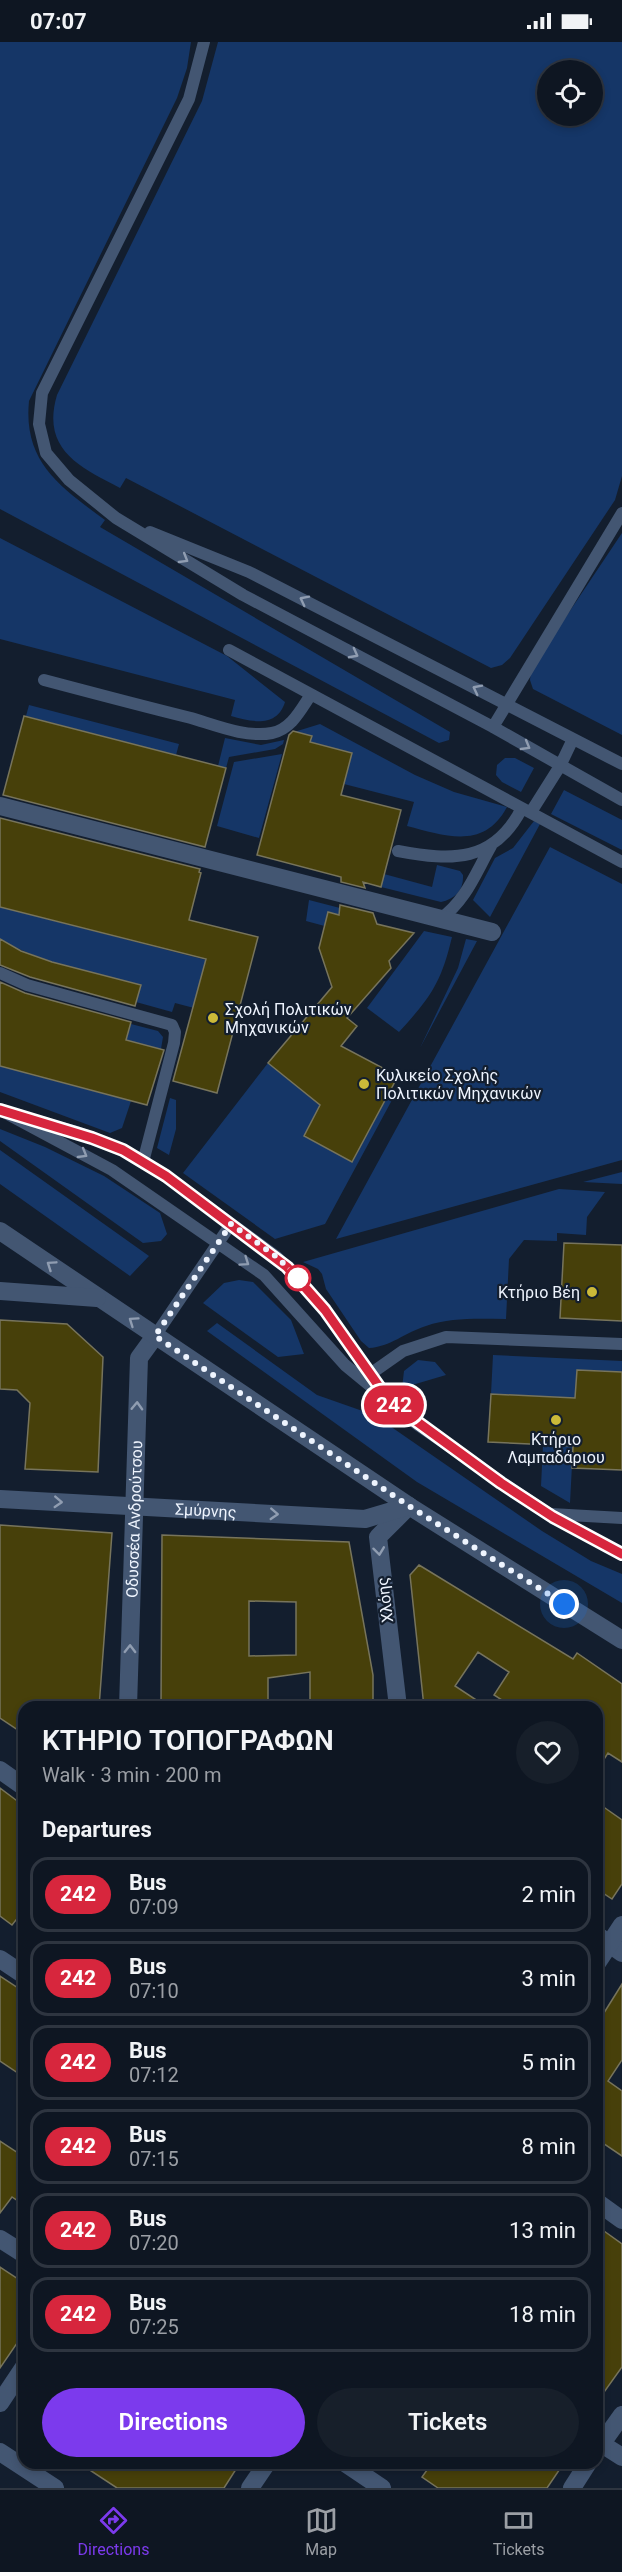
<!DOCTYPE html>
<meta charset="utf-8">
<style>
:root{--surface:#0e1622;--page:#171f2a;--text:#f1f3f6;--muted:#9b9fa5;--line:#2e3540;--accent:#7c3aed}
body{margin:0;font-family:Roboto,sans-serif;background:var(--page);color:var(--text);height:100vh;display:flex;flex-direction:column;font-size:22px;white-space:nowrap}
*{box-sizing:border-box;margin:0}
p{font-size:20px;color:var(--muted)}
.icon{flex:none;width:33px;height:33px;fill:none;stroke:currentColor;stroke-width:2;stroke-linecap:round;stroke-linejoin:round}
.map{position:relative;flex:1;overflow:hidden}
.details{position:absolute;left:18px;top:1659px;width:585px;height:768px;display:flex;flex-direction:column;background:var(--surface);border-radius:18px;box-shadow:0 3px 9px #0003,0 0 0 2px var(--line)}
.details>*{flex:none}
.badge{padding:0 12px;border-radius:20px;font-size:21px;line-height:39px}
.controls{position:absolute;left:537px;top:18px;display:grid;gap:12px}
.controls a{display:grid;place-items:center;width:66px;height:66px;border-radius:50%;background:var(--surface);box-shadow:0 3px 9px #0003,0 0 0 2px var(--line);font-size:30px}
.you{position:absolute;width:30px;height:30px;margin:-15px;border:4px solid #fff;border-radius:50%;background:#1a73e8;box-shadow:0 0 0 9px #1a73e833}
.map>.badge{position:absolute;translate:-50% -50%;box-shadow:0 0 0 3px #fff}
h2{padding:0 24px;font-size:22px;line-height:54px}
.round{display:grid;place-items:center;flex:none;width:63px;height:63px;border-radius:32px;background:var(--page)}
.head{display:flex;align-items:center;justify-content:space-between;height:102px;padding:0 24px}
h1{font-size:28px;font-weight:600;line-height:45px}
.cta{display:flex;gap:12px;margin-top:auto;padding:12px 24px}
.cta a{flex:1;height:69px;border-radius:36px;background:var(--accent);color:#fff;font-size:24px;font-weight:600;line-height:69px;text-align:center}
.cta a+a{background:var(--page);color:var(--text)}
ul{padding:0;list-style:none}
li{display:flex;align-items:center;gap:18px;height:75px;margin:0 12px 9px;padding:0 12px;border:3px solid var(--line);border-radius:18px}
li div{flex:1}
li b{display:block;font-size:22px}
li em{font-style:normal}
li .badge{min-width:66px;font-weight:700;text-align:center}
.status{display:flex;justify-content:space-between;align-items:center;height:42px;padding:0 30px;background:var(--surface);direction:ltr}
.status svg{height:16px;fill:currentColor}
.dock{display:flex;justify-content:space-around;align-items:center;height:84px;border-top:2px solid var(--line);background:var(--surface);font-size:16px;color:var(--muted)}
.dock a{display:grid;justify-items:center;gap:3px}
.dock .selected{color:var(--accent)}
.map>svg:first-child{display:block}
.green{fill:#153667;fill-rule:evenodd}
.building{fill:#47400a;stroke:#77745c;stroke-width:1.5;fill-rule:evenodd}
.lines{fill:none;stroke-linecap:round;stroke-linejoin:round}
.service{stroke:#435672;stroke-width:12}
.pedestrian{stroke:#435672;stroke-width:18}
.minor{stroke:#435672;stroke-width:18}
.tertiary{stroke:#435672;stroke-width:18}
.oneway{stroke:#909db1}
.line-casing{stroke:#fff;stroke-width:14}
.line{stroke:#d7263d;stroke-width:9}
.walk{stroke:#eef4fe;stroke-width:6;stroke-dasharray:0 10.8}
.poi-dot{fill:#cbb939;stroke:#131e2e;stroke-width:2}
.stop-dot{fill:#fff;stroke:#d7263d;stroke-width:3}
.labels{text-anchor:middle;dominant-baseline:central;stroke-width:4.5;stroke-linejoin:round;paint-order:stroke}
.poi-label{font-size:16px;fill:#eef4fe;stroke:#131e2e;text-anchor:start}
.street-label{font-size:16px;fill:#eef4fe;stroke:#131e2e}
</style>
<div class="status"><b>07:07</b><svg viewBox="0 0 49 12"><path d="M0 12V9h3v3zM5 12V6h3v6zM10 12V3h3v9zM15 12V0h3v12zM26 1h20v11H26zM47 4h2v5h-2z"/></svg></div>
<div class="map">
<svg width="622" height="2446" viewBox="0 0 622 2446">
<rect width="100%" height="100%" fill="#131e2e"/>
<!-- green -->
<path class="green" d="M 0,0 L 191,0 L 187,26 L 177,56 L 29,359 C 23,420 60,445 105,478 L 100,485 L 450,690 L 449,698 L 439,701 L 0,467 Z
M 218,0 L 622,0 L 622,434 L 615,458 L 510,616 L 502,623 L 491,626 L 126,436 L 120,446 C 79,425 41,407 57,353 L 202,59 ZM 548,28 L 592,28 L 592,74 L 548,74 Z
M 622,491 L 622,693 L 533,647 L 530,638 L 531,627 Z
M 0,496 L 227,614 L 285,660 C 277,686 252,680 231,674 L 235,658 L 0,597 Z
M 29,663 L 179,702 L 176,713 L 26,674 Z
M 320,682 L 415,733 L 454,750 L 507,765 C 484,808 446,794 407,784 L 414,760 L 344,742 L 352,711 L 310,700 L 311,694 L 294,690 Z
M 225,696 L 261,703 L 284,698 L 283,702 L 275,707 L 229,715 L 226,726 L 218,724 Z
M 282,712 L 259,796 L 217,784 L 234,720 Z
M 505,716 L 515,716 L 534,726 L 521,750 L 502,740 L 496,733 L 497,723 Z
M 564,748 L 622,778 L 622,808 L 551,772 Z
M 534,779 L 540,782 L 490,875 L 473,858 L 495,816 L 513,806 Z
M 550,805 L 622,842 L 622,1118 L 336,1197 Z
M 437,823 L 460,829 L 463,833 C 464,848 455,857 441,860 L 381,845 L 384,832 L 432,845 Z
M 309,858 L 340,866 L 347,890 L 306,879 Z
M 0,865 L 206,918 L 194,966 L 175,961 L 172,970 L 136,960 L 141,943 C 93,931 43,922 0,897 Z
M 424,889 L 452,895 C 441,941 431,955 399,990 L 367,966 Z
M 466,897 L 477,899 L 420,1006 L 458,926 Z
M 131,982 L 158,989 L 163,995 L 161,1007 L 126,998 Z
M 32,1016 L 28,1032 L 131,1059 L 122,1086 L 110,1091 L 0,1050 L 0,1024 Z
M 268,1021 L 341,1029 L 304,1094 L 352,1120 L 387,1055 L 392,1058 L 325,1182 L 275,1197 L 183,1131 Z
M 170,1056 L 176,1058 L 176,1087 L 169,1113 L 157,1106 Z
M 0,1087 L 45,1105 L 104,1134 L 160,1171 L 167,1192 L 161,1199 L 143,1201 L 0,1099 Z
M 0,1108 L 149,1214 L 130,1234 L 0,1142 Z
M 622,1130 L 622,1142 L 583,1140 Z
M 559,1147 L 605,1150 L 587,1175 L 586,1193 L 557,1191 L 557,1199 L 524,1198 L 509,1217 L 506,1277 C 478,1277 452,1275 426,1284 C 406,1290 390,1305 369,1306 L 361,1299 L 326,1247 L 322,1232 L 318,1227 L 303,1220 Z
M 239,1238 L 253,1240 L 291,1278 L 304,1312 L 278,1315 L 203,1261 L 224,1241 Z
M 217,1281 L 317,1353 L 374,1373 L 542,1489 L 591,1519 L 622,1532 L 622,1561 L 417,1440 L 207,1289 Z
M 493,1313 L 622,1319 L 622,1330 L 577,1328 L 575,1356 L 491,1352 Z
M 418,1318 L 435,1320 L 446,1333 L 402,1346 L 404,1329 Z
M 543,1403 L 573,1404 L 570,1461 L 541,1444 Z"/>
<!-- building -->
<path class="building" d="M 24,674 L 226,726 L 205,805 L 3,753 Z
M 293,689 L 312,694 L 310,700 L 352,711 L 341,753 L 401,768 L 381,845 L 363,840 L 365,846 L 341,840 L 341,835 L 257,813 L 289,693 Z
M 0,776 L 200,827 L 199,830 L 201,831 L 189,878 L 258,895 L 217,1051 L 173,1039 L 206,917 L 0,865 Z
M 340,863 L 373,871 L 377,882 L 414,891 L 389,919 L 391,926 L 347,976 L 357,984 L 341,1004 L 398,1034 L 352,1120 L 304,1094 L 320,1063 L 268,1021 L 332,945 L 319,906 L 328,870 L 339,873 Z
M 0,897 L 21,909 L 52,920 L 141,943 L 135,964 L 30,935 L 0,923 Z
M 0,940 L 25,951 L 131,980 L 126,998 L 164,1008 L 147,1063 L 0,1024 Z
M 564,1201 L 622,1203 L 622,1279 L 560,1276 Z
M 0,1278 L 67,1282 L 103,1315 L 98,1430 L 25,1427 L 30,1361 L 17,1348 L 0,1347 Z
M 577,1328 L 622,1330 L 622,1428 L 572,1426 L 573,1404 L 488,1400 L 491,1352 L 575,1356 Z
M 0,1483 L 112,1491 L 99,1665 L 24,1665 L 24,1692 L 0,1676 Z
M 162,1493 L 349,1500 L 373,1633 L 373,1665 L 310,1665 L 310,1630 L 268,1636 L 268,1665 L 161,1665 ZM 249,1559 L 296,1560 L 296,1613 L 249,1614 Z
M 419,1523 L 573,1617 L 577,1611 L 622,1642 L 622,1720 L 608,1711 L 597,1728 L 597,1665 L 513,1665 L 494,1653 L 509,1630 L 478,1610 L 455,1644 L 487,1665 L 424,1665 L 410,1533 Z
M 0,1746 L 24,1764 L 24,1868 L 12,1883 L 0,1874 Z
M 605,1766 L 622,1778 L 622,1842 L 612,1857 L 597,1847 L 597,1777 Z
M 0,1934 L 24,1950 L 24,2035 L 0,2019 Z
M 622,1942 L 622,2018 L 608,2039 L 622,2049 L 622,2114 L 597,2097 L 597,1982 Z
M 0,2099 L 24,2115 L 24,2163 L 12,2155 L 0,2171 Z
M 597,2184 L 622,2202 L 622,2325 L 597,2360 Z
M 0,2225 L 24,2241 L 24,2291 L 0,2326 Z
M 79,2421 L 240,2421 L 224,2446 L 117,2446 Z
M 432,2421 L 564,2421 L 547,2446 L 438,2446 L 422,2435 Z"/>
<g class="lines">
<!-- service -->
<path class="service" d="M 204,0 L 189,57 L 42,351 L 39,382 L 46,411 L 69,438 L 116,476 L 243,553 L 493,685 L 622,758
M 150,490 L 249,530 L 622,722
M 229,608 L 622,820
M 44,638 C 93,651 142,664 191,676 C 215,683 246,696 272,691 C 291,687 300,669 310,654
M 493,685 L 622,471
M 531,770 L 560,724 L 573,697
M 398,809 C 452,819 494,821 522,766
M 440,877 C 466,859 476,830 491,804
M 0,931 L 27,943 L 172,983 L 175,990 L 174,1001 L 143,1120
M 0,1068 L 112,1128 L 264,1233 L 345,1323 L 418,1383 L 553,1475 L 622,1512
M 32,1078 L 77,1090 L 123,1108 L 166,1134 L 277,1215 L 325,1268 L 382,1348
M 155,1294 L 231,1182
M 366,1335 L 403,1309 L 446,1295 L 622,1302
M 551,1472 L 622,1476"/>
<!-- pedestrian -->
<path class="pedestrian" d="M 0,764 L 492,890
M 0,1917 L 24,1933"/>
<!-- minor -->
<g class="minor">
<path id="s1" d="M 128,1665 L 139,1316 L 155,1294"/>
<path d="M 398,1665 L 378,1495 L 409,1464"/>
<path d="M 597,1893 L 622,1911"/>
<path d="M 597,1921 L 622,1883"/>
<path d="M 0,2197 L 24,2212"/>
<path d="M 0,2361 L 24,2325"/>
<path d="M 597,2399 L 622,2415"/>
<path d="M 597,2408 L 622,2373"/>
<path d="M 0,2410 L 55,2446"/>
<path d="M 345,2421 L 382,2446"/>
<path d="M 250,2446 L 267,2421"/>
<path d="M 572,2446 L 588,2421"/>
</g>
<!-- tertiary -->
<g class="tertiary">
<path d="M 0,1189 L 409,1464 L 622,1598"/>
<path d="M 0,1249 L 97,1256"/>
<path id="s2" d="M 0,1457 L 365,1477 L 409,1464"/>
<path d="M 0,1728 L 24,1745"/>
<path d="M 597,2160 L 622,2178"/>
</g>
</g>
<!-- one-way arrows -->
<defs><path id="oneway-chevron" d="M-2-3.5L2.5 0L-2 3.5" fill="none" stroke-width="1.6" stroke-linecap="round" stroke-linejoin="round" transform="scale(1.5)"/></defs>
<g class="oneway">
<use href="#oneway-chevron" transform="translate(184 517) rotate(31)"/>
<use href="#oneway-chevron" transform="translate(304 558) rotate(-153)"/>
<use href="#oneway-chevron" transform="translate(354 612) rotate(28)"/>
<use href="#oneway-chevron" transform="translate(477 647) rotate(-153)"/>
<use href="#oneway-chevron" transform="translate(526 704) rotate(30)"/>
<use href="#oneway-chevron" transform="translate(83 1112) rotate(30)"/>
<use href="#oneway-chevron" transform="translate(245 1220) rotate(35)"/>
<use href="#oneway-chevron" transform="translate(51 1223) rotate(-146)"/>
<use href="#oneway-chevron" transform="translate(133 1279) rotate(-145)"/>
<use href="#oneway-chevron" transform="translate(137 1364) rotate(-88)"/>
<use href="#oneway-chevron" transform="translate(58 1460) rotate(3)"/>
<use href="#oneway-chevron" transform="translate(274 1472) rotate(3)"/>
<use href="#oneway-chevron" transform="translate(379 1509) rotate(83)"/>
<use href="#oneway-chevron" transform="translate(130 1607) rotate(-89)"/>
</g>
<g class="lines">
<defs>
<path id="line" d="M 0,1068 L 92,1096 L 123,1108 L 166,1134 L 287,1225 L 325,1268 L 390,1360 L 501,1441 L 553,1475 L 622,1512"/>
</defs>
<!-- line casing -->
<use href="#line" class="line-casing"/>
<!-- line -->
<use href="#line" class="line"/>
<!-- walk -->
<path class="walk" d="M 298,1236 L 277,1215 L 231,1182 L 155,1294 L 409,1464 L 564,1562"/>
</g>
<!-- markers -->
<g class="poi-dot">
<circle cx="213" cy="976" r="6"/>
<circle cx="364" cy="1042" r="6"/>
<circle cx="592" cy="1250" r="6"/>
<circle cx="556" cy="1378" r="6"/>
</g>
<circle class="stop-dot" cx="298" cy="1236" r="12"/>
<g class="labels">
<!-- poi labels -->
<g class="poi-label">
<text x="225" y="967">Σχολή Πολιτικών<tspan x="225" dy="18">Μηχανικών</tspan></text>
<text x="376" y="1033">Κυλικείο Σχολής<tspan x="376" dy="18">Πολιτικών Μηχανικών</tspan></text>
<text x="580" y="1250" text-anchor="end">Κτήριο Βέη</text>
<text x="556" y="1397" text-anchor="middle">Κτήριο<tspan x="556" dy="18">Λαμπαδάριου</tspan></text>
</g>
<!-- street labels -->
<g class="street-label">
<text stroke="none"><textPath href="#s2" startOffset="206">Σμύρνης</textPath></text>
<text stroke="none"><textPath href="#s1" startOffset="188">Οδυσσέα Ανδρούτσου</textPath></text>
<text transform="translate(385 1558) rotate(-97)">Χλόης</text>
</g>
</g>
</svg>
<div class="controls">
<a><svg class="icon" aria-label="locate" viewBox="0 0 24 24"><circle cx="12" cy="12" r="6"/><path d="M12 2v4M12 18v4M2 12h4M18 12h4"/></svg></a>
</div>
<div class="you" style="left:564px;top:1562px"></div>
<b class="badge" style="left:394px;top:1363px;background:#d7263d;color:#fff">242</b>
<section class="details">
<div class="head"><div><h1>ΚΤΗΡΙΟ ΤΟΠΟΓΡΑΦΩΝ</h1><p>Walk · 3 min · 200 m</p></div><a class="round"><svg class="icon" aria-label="heart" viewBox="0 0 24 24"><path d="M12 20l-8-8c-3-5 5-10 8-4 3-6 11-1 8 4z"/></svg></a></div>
<h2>Departures</h2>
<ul>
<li><span class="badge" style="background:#d7263d;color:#fff">242</span><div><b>Bus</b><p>07:09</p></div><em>2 min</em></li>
<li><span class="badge" style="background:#d7263d;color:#fff">242</span><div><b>Bus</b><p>07:10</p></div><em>3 min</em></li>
<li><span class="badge" style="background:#d7263d;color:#fff">242</span><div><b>Bus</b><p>07:12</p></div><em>5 min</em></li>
<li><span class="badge" style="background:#d7263d;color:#fff">242</span><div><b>Bus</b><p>07:15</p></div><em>8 min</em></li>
<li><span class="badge" style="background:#d7263d;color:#fff">242</span><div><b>Bus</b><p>07:20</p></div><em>13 min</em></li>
<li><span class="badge" style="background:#d7263d;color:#fff">242</span><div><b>Bus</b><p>07:25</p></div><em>18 min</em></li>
</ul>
<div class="cta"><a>Directions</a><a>Tickets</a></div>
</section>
</div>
<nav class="dock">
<a class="selected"><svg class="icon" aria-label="directions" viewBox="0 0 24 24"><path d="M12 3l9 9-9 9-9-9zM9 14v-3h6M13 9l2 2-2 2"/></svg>Directions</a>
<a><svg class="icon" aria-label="map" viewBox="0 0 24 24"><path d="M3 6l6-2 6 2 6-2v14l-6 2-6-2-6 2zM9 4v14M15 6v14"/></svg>Map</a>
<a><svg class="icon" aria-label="tickets" viewBox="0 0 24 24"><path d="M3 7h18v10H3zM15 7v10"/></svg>Tickets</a>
</nav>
